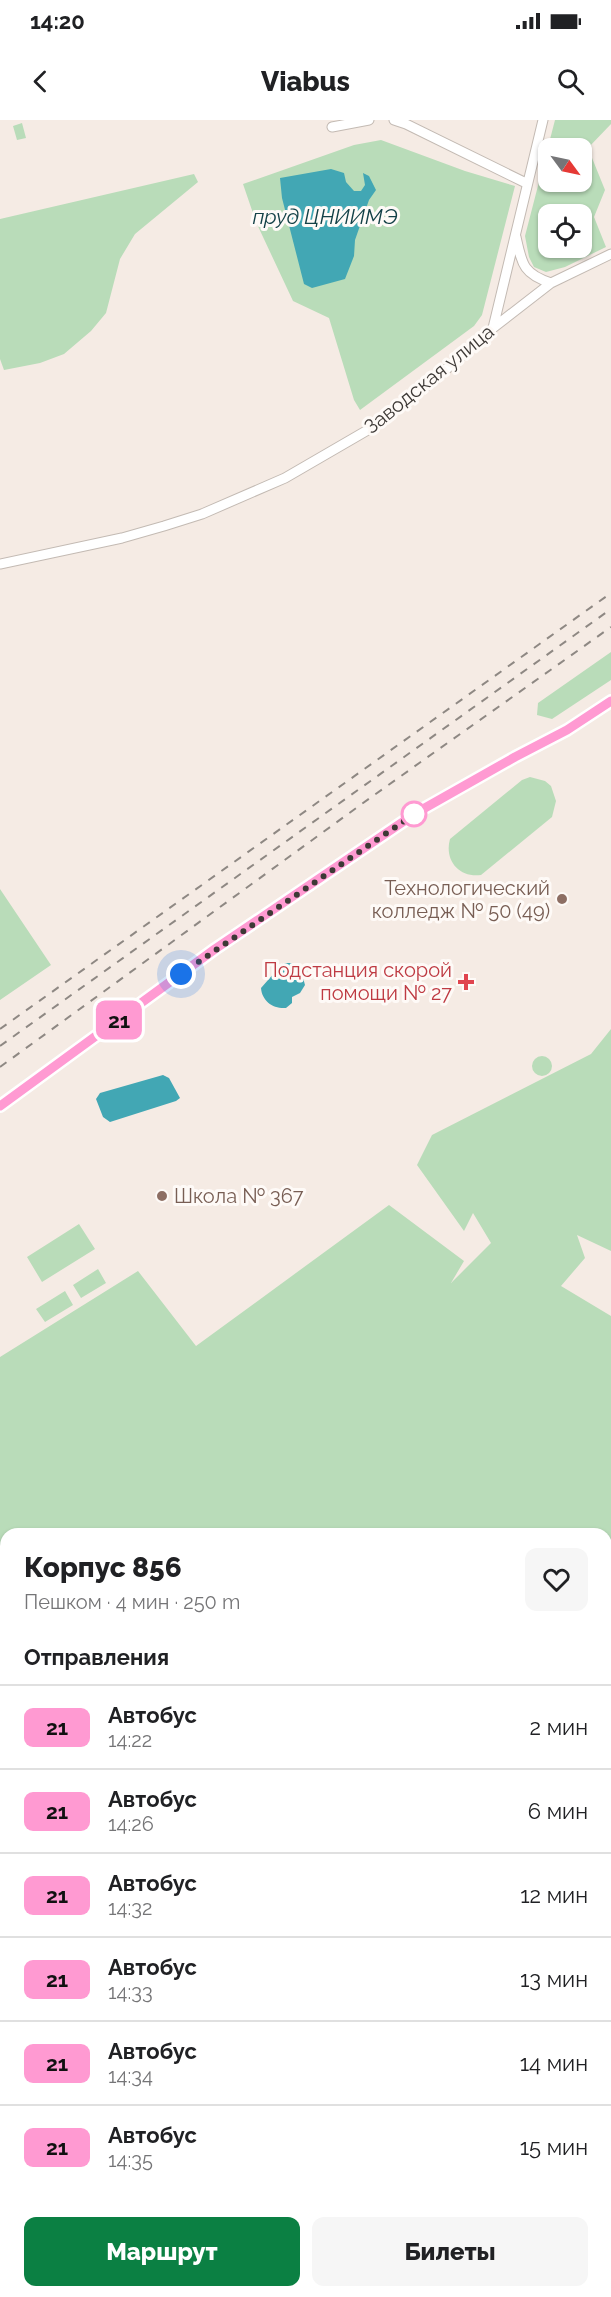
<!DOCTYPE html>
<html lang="ru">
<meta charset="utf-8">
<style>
:root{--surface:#fff;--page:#f6f6f6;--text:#202124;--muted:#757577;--line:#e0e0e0;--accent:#0b8043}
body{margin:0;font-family:Raleway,sans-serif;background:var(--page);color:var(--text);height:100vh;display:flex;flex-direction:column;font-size:22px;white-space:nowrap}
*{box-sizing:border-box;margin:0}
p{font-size:20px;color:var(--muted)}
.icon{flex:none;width:33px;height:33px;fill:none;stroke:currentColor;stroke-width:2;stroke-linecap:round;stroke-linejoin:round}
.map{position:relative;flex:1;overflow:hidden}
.panel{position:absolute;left:0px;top:1408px;width:612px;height:770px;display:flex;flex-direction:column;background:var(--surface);border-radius:18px 18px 0 0;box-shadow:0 2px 4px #0004}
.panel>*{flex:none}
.badge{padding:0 12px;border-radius:9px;font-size:21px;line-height:39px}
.needle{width:39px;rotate:123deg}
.controls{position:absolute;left:538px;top:18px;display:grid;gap:12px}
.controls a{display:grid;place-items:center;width:54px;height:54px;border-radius:12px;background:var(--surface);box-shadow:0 2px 4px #0004;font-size:30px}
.you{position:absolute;width:30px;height:30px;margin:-15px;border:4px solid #fff;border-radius:50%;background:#1a73e8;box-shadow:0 0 0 9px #1a73e833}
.map>.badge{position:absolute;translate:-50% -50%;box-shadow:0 0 0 3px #fff}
h2{padding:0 24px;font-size:22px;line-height:54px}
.round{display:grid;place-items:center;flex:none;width:63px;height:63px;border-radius:12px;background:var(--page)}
.head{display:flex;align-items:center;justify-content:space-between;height:102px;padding:0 24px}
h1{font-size:28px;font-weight:800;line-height:45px}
.action{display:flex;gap:12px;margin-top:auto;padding:12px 24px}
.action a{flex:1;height:69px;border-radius:12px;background:var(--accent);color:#fff;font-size:24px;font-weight:800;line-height:69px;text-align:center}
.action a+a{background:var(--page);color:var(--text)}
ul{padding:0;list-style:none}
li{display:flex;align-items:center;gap:18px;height:84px;padding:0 24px;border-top:2px solid var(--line)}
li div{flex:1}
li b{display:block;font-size:22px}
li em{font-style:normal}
li .badge{min-width:66px;font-weight:700;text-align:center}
.status{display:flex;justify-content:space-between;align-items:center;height:42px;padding:0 30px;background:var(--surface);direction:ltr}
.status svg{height:16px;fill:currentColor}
header{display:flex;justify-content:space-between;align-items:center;height:78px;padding:0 24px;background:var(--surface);font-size:27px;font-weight:800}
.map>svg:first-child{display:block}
.green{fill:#b9dcb9;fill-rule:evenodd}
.water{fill:#42a7b4}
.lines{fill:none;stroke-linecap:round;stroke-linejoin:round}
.minor-casing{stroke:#c3bab3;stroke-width:11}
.minor{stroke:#fff;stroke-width:9}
.rail{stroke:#8e8883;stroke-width:2;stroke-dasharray:8 8;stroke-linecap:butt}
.line-casing{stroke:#fff;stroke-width:14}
.line{stroke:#ff9ad2;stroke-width:9}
.walk{stroke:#3d3936;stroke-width:6;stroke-dasharray:0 10.8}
.stop-dot{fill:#fff;stroke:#ff9ad2;stroke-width:3}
.education-dot{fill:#8d6e63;stroke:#fefaf7;stroke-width:2}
.health-dot{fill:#e0444e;stroke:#fefaf7;stroke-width:2}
.labels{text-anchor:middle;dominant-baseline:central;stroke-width:6;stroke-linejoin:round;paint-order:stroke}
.street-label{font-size:20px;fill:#3d3936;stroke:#fefaf7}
.education-label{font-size:20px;fill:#785e54;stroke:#fefaf7;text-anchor:end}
.health-label{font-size:20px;fill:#be3a42;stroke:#fefaf7;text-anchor:end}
.water-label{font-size:21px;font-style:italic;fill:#134147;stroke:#fefaf7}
</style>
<div class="status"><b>14:20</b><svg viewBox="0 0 49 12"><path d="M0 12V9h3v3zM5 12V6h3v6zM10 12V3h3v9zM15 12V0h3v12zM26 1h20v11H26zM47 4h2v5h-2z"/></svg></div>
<header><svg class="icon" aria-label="back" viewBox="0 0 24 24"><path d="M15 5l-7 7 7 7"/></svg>Viabus<svg class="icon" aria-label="search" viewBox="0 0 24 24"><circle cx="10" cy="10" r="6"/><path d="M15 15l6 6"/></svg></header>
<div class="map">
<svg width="611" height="2177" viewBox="0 0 611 2177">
<rect width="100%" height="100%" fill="#f5ebe4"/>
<!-- green -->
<path class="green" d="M 555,0 L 611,0 L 611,4 L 588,28 L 605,70 L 594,97 L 606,127 L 565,147 L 546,152 L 534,147 L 529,137 L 525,116 ZM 582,28 L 582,62 L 549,62 L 549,28 ZM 582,94 L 582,128 L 549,128 L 549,94 Z
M 22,3 L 26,18 L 17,20 L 13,6 Z
M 381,20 L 465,51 L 515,66 L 482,195 L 474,206 L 360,290 L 354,280 L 329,198 L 293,181 L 256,102 L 243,64 L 354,25 Z
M 194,54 L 198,62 L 135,114 L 120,139 L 106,193 L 91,211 L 64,234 L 40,243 L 4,250 L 0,239 L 0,99 Z
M 611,532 L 611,560 L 552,599 L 537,595 L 538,583 Z
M 530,657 L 545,661 L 551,666 L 556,681 L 552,697 L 481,755 C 459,758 444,740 450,719 L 522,660 Z
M 0,769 L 51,845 L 0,880 Z
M 611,909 L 611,1131 L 577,1115 L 585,1138 L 561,1166 L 611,1196 L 611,2177 L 570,2177 L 556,2172 L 606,2172 L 606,1414 L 6,1414 L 6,1656 L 0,1651 L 0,1237 L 138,1151 L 196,1226 L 389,1085 L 464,1141 L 451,1163 L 491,1123 L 473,1093 L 464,1111 L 417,1045 L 432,1015 L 591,934 Z
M532 946a10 10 0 1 1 20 0a10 10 0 1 1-20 0Z
M 79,1104 L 95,1129 L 42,1162 L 27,1137 Z
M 98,1149 L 106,1163 L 81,1178 L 73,1165 Z
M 65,1171 L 73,1185 L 45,1202 L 36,1189 Z
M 0,1690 L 6,1694 L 6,1967 L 0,1977 Z
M 0,1994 L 6,1999 L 6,2048 L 0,2051 Z
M 6,2079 L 6,2172 L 76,2172 L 48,2177 L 0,2177 L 0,2082 Z"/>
<!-- water -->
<path class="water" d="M 331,49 L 344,53 L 346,62 L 354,71 L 361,71 L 365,65 L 363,53 L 369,56 L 376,70 L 369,80 L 355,120 L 354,136 L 345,159 L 312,168 L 304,164 L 282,78 L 280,58 Z
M 283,843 L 293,843 L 302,854 L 305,865 L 300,873 L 292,877 L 292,883 L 286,888 C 273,889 262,881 261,868 Z
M 163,955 L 169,958 L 180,978 L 176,981 L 110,1002 L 103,997 L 96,979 L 100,973 Z"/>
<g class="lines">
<defs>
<path id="minor" d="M 394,0 L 406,4 L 526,63
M 332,7 L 369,0
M 516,117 C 522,144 523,154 551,163
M 493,208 L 543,0
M 0,444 L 122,418 L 164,406 L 202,394 L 285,358 L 366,311 L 434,260 L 493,208 L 551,163 L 611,134
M 0,986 L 215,829 L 416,693 L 515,637 L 567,610 L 611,581
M 513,2172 L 528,2177"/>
</defs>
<!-- minor casing -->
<use href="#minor" class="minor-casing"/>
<!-- minor -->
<use href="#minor" class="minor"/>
<!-- rail -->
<path class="rail" d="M 0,909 L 611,473
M 0,926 L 611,489
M 0,947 L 370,678 L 611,507"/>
</g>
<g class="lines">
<defs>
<path id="line" d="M 0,986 L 215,829 L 416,693 L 515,637 L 567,610 L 611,581"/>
</defs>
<!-- line casing -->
<use href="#line" class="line-casing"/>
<!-- line -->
<use href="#line" class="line"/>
<!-- walk -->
<path class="walk" d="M 181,854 L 416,693 L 414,694"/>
</g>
<!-- markers -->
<circle class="stop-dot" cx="414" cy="694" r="12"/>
<g class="education-dot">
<circle cx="562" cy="779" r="6"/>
<circle cx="162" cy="1076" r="6"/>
</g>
<path class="health-dot" d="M463 853h6v6h6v6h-6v6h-6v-6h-6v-6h6z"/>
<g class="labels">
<!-- street labels -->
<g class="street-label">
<text transform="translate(429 259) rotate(-39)">Заводская улица</text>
</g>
<!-- education labels -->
<g class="education-label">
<text x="550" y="768">Технологический<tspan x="550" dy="23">колледж № 50 (49)</tspan></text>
<text x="174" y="1076" text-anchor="start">Школа № 367</text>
</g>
<!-- health labels -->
<g class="health-label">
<text x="452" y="850">Подстанция скорой<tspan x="452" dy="23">помощи № 27</tspan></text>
</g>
<!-- water labels -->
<g class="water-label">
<text x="325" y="96">пруд ЦНИИМЭ</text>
</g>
</g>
</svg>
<div class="controls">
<a><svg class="needle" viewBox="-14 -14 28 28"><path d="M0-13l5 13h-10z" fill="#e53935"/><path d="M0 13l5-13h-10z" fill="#757577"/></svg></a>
<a><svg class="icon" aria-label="locate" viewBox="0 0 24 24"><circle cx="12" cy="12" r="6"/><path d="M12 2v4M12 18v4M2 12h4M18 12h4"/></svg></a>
</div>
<div class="you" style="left:181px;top:854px"></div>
<b class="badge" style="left:119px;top:900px;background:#ff9ad2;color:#111">21</b>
<section class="panel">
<div class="head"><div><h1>Корпус 856</h1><p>Пешком · 4 мин · 250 m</p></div><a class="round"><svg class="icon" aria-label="heart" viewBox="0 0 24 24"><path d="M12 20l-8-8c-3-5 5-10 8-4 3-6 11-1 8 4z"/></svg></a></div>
<h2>Отправления</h2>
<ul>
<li><span class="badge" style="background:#ff9ad2;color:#111">21</span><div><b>Автобус</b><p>14:22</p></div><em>2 мин</em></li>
<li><span class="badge" style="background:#ff9ad2;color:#111">21</span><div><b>Автобус</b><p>14:26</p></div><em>6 мин</em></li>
<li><span class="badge" style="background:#ff9ad2;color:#111">21</span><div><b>Автобус</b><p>14:32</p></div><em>12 мин</em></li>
<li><span class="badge" style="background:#ff9ad2;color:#111">21</span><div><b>Автобус</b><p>14:33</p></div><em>13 мин</em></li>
<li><span class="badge" style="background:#ff9ad2;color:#111">21</span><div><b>Автобус</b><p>14:34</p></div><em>14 мин</em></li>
<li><span class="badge" style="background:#ff9ad2;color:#111">21</span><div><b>Автобус</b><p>14:35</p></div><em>15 мин</em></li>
</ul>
<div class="action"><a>Маршрут</a><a>Билеты</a></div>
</section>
</div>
